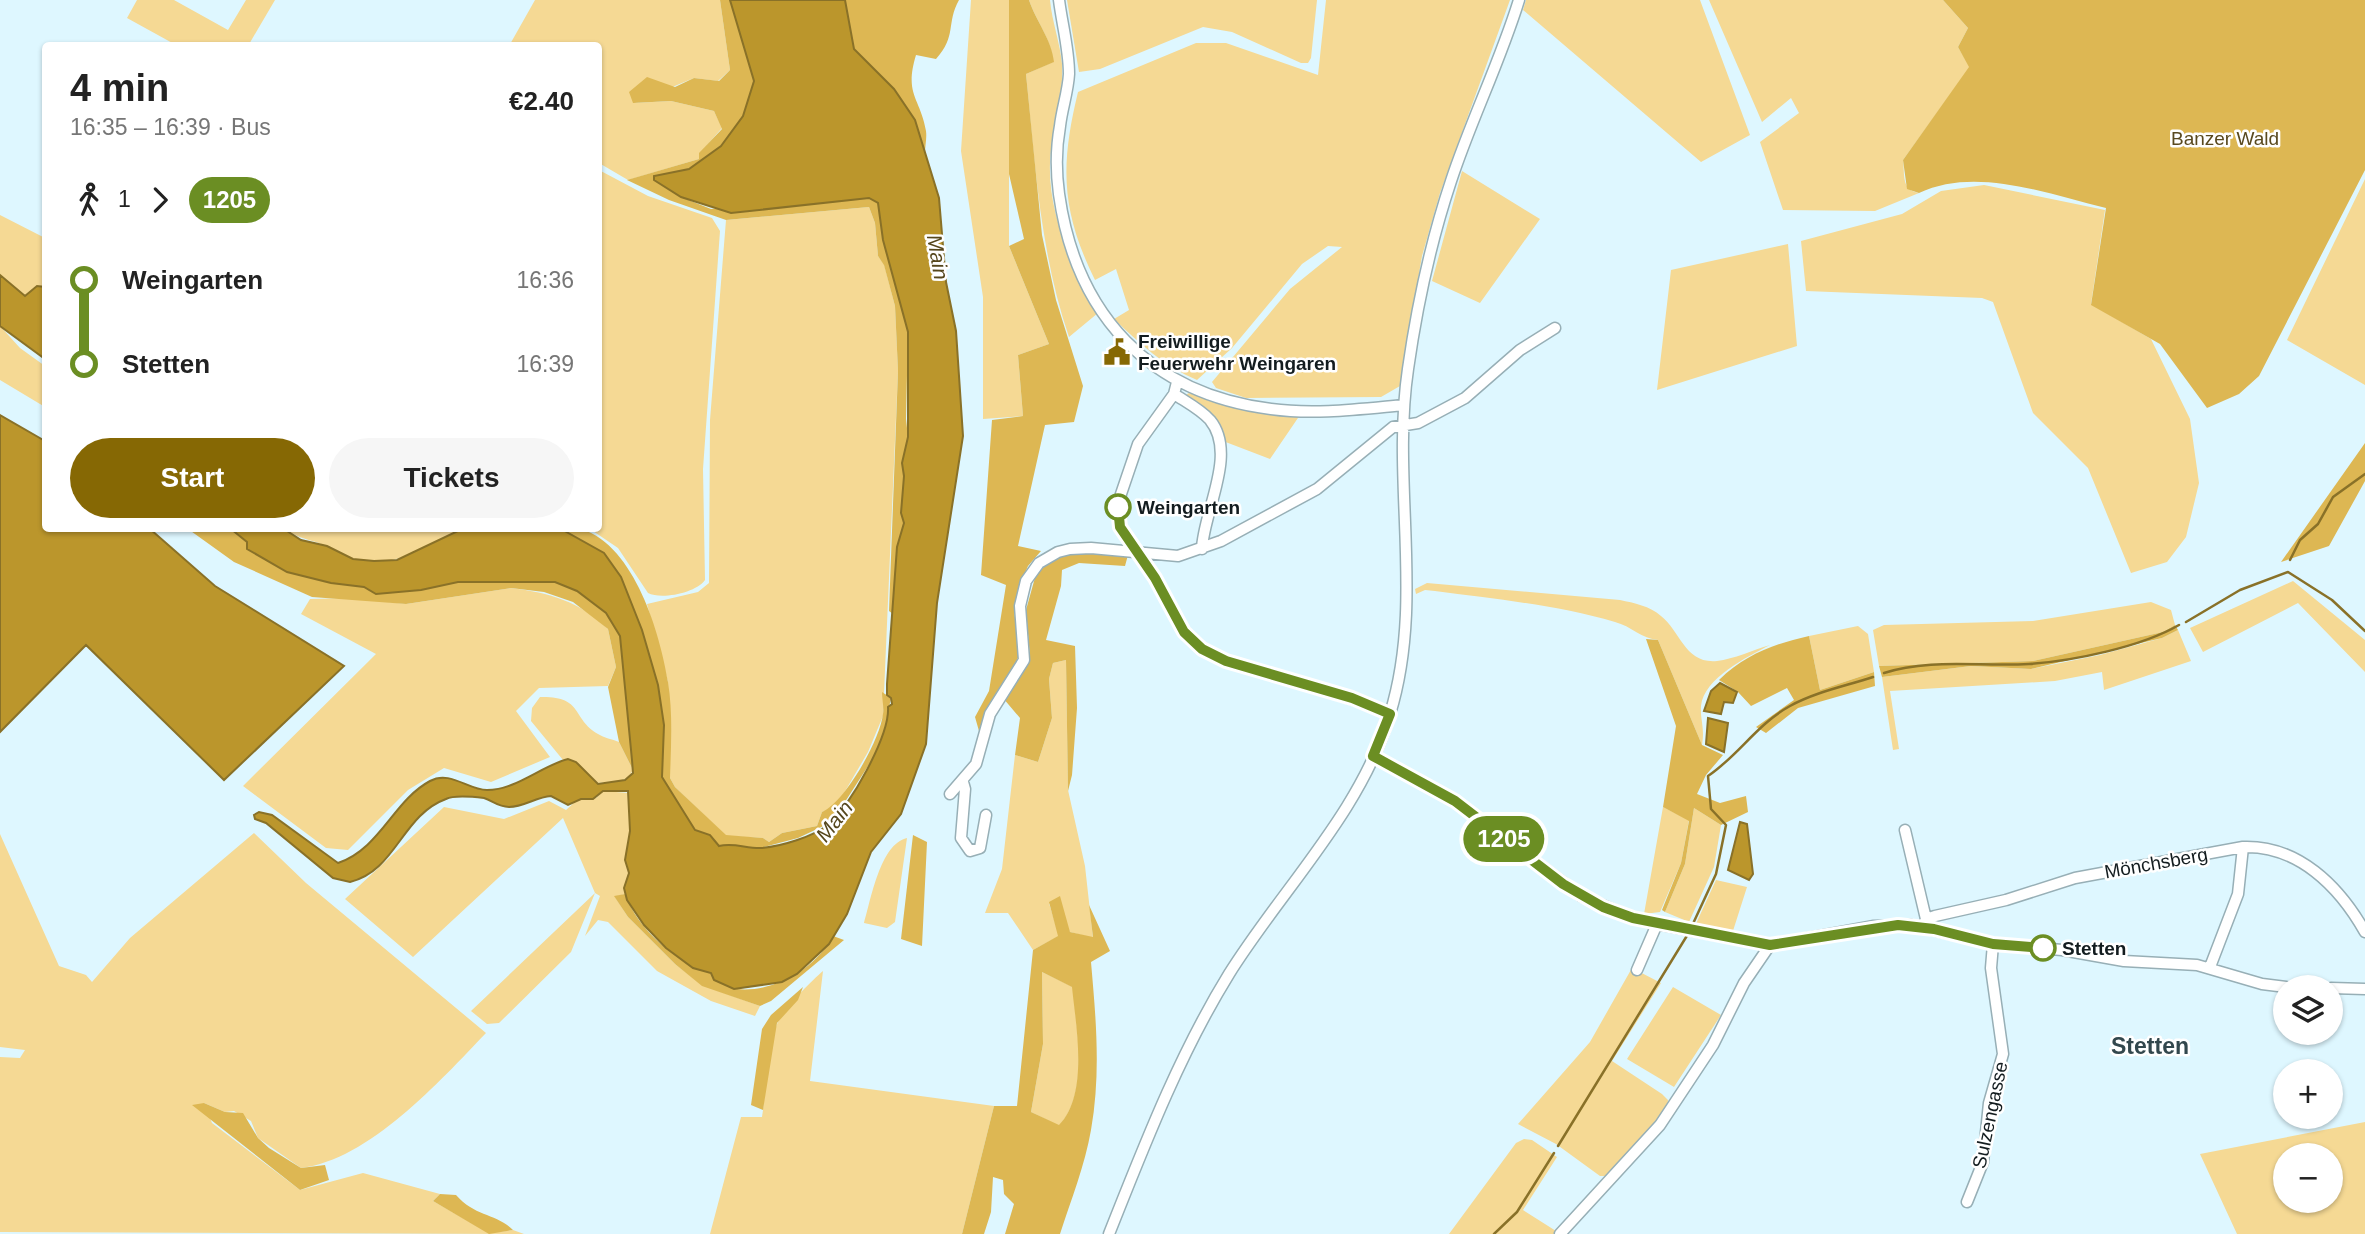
<!DOCTYPE html>
<meta charset="utf-8">
<style>
:root{--surface:#fff;--page:#f6f6f6;--text:#222;--muted:#767676;--accent:#866804}
body{margin:0;font-family:Arial,sans-serif;background:var(--page);color:var(--text);height:100vh;display:flex;flex-direction:column;font-size:26px;white-space:nowrap}
*{box-sizing:border-box;margin:0}
p{font-size:23px;color:var(--muted)}
.icon{flex:none;width:38px;height:38px;fill:none;stroke:currentColor;stroke-width:2;stroke-linecap:round;stroke-linejoin:round}
.map{position:relative;flex:1;overflow:hidden}
.details{position:absolute;left:42px;top:42px;width:560px;height:490px;display:flex;flex-direction:column;background:var(--surface);border-radius:7px;box-shadow:0 2px 5px #0004}
.details>*{flex:none}
.badge{padding:0 14px;border-radius:23px;font-size:24px;line-height:46px}
.fabs{position:absolute;left:2273px;top:975px;display:grid;gap:14px}
.fabs a{display:grid;place-items:center;width:70px;height:70px;border-radius:50%;background:var(--surface);box-shadow:0 2px 5px #0004;font-size:35px}
.map>.badge{position:absolute;translate:-50% -50%;box-shadow:0 0 0 4px #fff}
.legs{display:flex;align-items:center;gap:10px;height:77px;padding:0 28px;font-size:23px}
.legs p{margin-inline-start:auto}
.overview{display:flex;align-items:center;justify-content:space-between;height:119px;padding:0 28px}
h1{font-size:38px;font-weight:700;line-height:52px}
.primary-button{display:flex;gap:14px;margin-top:auto;padding:14px 28px}
.primary-button a{flex:1;height:80px;border-radius:42px;background:var(--accent);color:#fff;font-size:28px;font-weight:700;line-height:80px;text-align:center}
.primary-button a+a{background:var(--page);color:var(--text)}
ul{padding:0 28px;list-style:none}
li{display:flex;align-items:center;gap:24px;height:84px;font-size:26px}
li i{display:grid;place-items:center;width:10px;height:100%;margin:0 9px;background:currentColor}
li i::after{content:'';width:18px;height:18px;margin:-9px;border:5px solid;border-radius:50%;background:var(--surface)}
li p{margin-inline-start:auto}
li:first-child i{background:linear-gradient(#0000 50%,currentColor 0)}
li:last-child i{background:linear-gradient(currentColor 50%,#0000 0)}
.map>svg:first-child{display:block}
.green{fill:#f5d994;fill-rule:evenodd}
.forest{fill:#ddb753;fill-rule:evenodd}
.water{fill:#bb962c;stroke:#897128;stroke-width:2}
.lines{fill:none;stroke-linecap:round;stroke-linejoin:round}
.stream{stroke:#897128;stroke-width:2.5}
.minor-casing{stroke:#97afb6;stroke-width:13}
.minor{stroke:#fff;stroke-width:10}
.line-1-casing{stroke:#fff;stroke-width:16}
.line-1{stroke:#6b8e23;stroke-width:10}
.stop-1-dot{fill:#fff;stroke:#6b8e23;stroke-width:3.5}
.labels{text-anchor:middle;dominant-baseline:central;stroke-width:5;stroke-linejoin:round;paint-order:stroke}
.park-label{font-size:19px;fill:#59491f;stroke:#fff}
.poi-label{font-size:19px;font-weight:bold;fill:#131c1f;stroke:#fff;text-anchor:start}
.stop-label{font-size:19px;font-weight:bold;fill:#131c1f;stroke:#fff;text-anchor:start}
.street-label{font-size:19px;fill:#131c1f;stroke:#fff}
.water-label{font-size:21px;font-style:italic;fill:#56471d;stroke:#fff}
.quarter-label{font-size:23px;font-weight:bold;fill:#32474d;stroke:#fff}
</style>
<div class="map">
<svg width="2365" height="1234" viewBox="0 0 2365 1234">
<rect width="100%" height="100%" fill="#def7ff"/>
<!-- green -->
<path class="green" d="M 137,0 L 174,0 L 228,30 L 246,0 L 275,0 L 248,46 L 176,45 L 127,18 Z
M 535,0 L 720,0 L 730,70 L 718,81 L 694,78 L 634,103 L 671,101 L 714,111 L 722,128 L 700,153 L 699,159 L 628,180 L 599,163 L 598,46 L 509,46 Z
M 971,0 L 1009,0 L 1009,246 L 1049,344 L 1018,355 L 1023,416 L 983,419 L 983,297 L 961,151 Z
M 1029,0 L 1050,0 C 1052,22 1060,42 1062,64 C 1064,92 1054,122 1051,149 C 1044,208 1071,263 1098,313 L 1069,337 C 1040,252 1035,164 1026,74 L 1053,62 C 1052,40 1036,21 1029,0 Z
M 1067,0 L 1317,0 L 1311,58 L 1308,63 L 1301,63 L 1232,32 L 1203,27 L 1100,69 L 1079,72 Z
M 1326,0 L 1510,0 L 1440,193 L 1422,256 L 1400,386 L 1381,397 L 1246,398 L 1216,388 L 1212,382 L 1290,289 L 1342,247 L 1328,246 L 1302,264 L 1232,348 L 1197,380 C 1164,366 1140,344 1114,319 L 1129,310 L 1116,269 L 1095,280 C 1061,211 1060,166 1078,92 L 1196,43 L 1226,43 L 1318,75 Z
M 1526,0 L 1700,0 L 1750,135 L 1701,162 L 1523,10 Z
M 1709,0 L 1943,0 L 1968,28 L 1958,47 L 1970,67 L 1903,160 C 1905,175 1901,190 1919,193 L 1875,211 L 1783,210 L 1760,142 L 1799,113 L 1791,98 L 1762,122 Z
M 599,170 L 648,196 L 712,218 L 720,231 L 703,469 L 705,580 C 696,593 661,600 648,593 L 618,548 L 590,529 L 598,528 Z
M 1462,171 L 1540,219 L 1480,303 L 1432,281 Z
M 2365,179 L 2365,385 L 2287,340 Z
M 1984,185 L 2105,210 L 2091,304 L 2151,339 L 2190,419 L 2199,483 L 2186,537 L 2167,562 L 2131,573 L 2088,468 L 2033,413 L 1993,302 L 1982,298 L 1806,291 L 1801,241 L 1902,214 L 1941,191 Z
M 869,207 L 875,223 L 878,256 L 884,264 L 895,306 L 898,371 L 883,716 L 868,752 L 844,793 L 835,807 L 822,812 L 817,826 L 782,833 L 769,842 L 763,838 L 726,836 L 675,787 L 670,778 L 668,682 L 647,604 L 698,592 L 709,583 L 710,420 L 726,220 Z
M 0,215 L 45,238 L 45,287 L 37,286 L 25,297 L 0,275 Z
M 1788,244 L 1797,346 L 1657,390 L 1671,270 Z
M 0,326 L 20,348 L 45,366 L 45,407 L 0,380 Z
M 1189,393 C 1225,405 1262,417 1300,415 L 1270,459 L 1223,441 L 1217,422 L 1184,396 Z
M 284,529 L 464,529 C 430,545 392,571 352,559 C 344,556 336,550 328,547 C 312,539 301,540 284,529 Z
M 2293,581 L 2365,640 L 2365,672 L 2298,603 L 2203,652 L 2190,628 Z
M 1427,583 L 1620,600 C 1634,603 1650,606 1661,616 C 1681,632 1685,664 1717,661 C 1734,659 1753,650 1770,645 C 1747,657 1704,678 1701,706 C 1700,720 1705,727 1702,745 L 1658,640 C 1642,639 1631,626 1615,622 C 1557,605 1495,599 1435,591 L 1425,590 L 1416,594 L 1415,589 Z
M 511,588 C 550,593 579,601 608,629 L 616,667 L 608,686 L 539,688 L 516,711 L 550,757 L 491,782 L 444,768 L 408,790 L 348,850 L 326,848 L 243,786 L 376,654 L 301,614 L 310,599 L 352,598 L 406,604 Z
M 2151,602 L 2171,610 L 2175,625 L 2163,632 L 2033,661 L 1879,666 L 1873,630 L 1884,625 L 2033,621 Z
M 1858,626 L 1868,634 L 1874,672 L 1820,690 L 1809,636 Z
M 2178,630 L 2191,661 L 2104,690 L 2102,672 L 2055,681 L 1890,691 L 1899,749 L 1893,750 L 1882,677 L 1971,666 L 2031,669 L 2100,655 L 2162,638 Z
M 1066,660 L 1068,790 L 1085,866 L 1093,938 L 1070,932 L 1049,903 L 1059,936 L 1033,950 L 1008,913 L 985,913 L 1002,869 L 1015,755 L 1038,762 L 1052,718 L 1049,679 L 1053,663 Z
M 540,697 C 584,696 571,718 598,734 C 604,738 612,739 619,742 L 633,770 L 629,777 L 618,782 L 595,783 L 578,764 L 563,760 L 531,721 L 532,708 Z
M 603,791 L 629,793 L 630,831 L 625,860 L 629,873 L 625,894 L 615,897 L 628,917 L 675,964 L 702,985 L 760,1006 L 755,1016 L 711,1001 L 657,971 L 608,922 L 598,920 L 585,936 L 600,896 L 595,893 L 571,952 L 499,1023 L 487,1024 L 471,1011 L 595,893 L 563,818 L 413,957 L 345,899 L 444,807 L 504,819 L 549,801 L 566,810 L 577,800 L 596,798 Z
M 1663,807 L 1689,820 L 1681,863 L 1660,912 L 1644,914 Z
M 1694,808 L 1721,825 L 1714,867 L 1689,922 L 1665,912 L 1685,864 Z
M 254,833 L 306,883 L 486,1033 C 440,1081 369,1160 301,1168 L 258,1138 L 251,1121 L 234,1111 L 225,1112 L 204,1103 L 212,1123 L 300,1190 L 363,1173 L 440,1194 L 433,1201 L 489,1233 L 513,1230 L 524,1234 L 0,1232 L 0,1057 L 20,1058 L 25,1050 L 0,1047 L 0,834 L 59,966 L 86,975 L 92,982 L 130,938 Z
M 907,838 L 895,922 L 887,928 L 864,923 C 871,900 880,844 907,838 Z
M 1716,880 L 1747,887 L 1732,934 L 1694,928 Z
M 1632,968 L 1661,983 L 1612,1061 L 1662,1094 L 1668,1100 L 1667,1109 L 1607,1176 L 1600,1176 L 1556,1144 L 1518,1124 L 1590,1042 Z
M 823,971 L 810,1081 L 994,1106 L 962,1234 L 710,1234 L 741,1117 L 762,1117 C 766,1092 768,1047 777,1024 C 783,1010 811,981 823,971 Z
M 1042,972 L 1073,987 C 1076,1029 1090,1092 1059,1126 L 1031,1112 L 1043,1044 Z
M 1673,987 L 1721,1015 L 1674,1087 L 1627,1059 Z
M 2365,1122 L 2365,1234 L 2237,1234 L 2200,1154 ZM 2286,1155 L 2331,1155 L 2331,1200 L 2286,1200 Z
M 1524,1139 L 1532,1140 L 1557,1157 L 1523,1210 L 1556,1231 L 1554,1234 L 1449,1234 L 1516,1143 Z"/>
<!-- forest -->
<path class="forest" d="M 720,0 L 730,0 L 754,81 L 743,116 L 721,146 L 689,169 L 655,176 L 654,180 L 681,197 L 711,209 L 870,198 L 878,203 L 883,240 L 908,332 L 906,419 L 908,437 L 902,463 L 904,476 L 901,513 L 904,523 L 897,547 L 893,614 L 889,611 L 898,371 L 895,306 L 884,265 L 878,256 L 875,223 L 869,207 L 726,220 L 669,200 L 627,180 L 699,159 L 699,153 L 722,129 L 714,111 L 671,101 L 633,103 L 629,92 L 647,77 L 675,87 L 694,78 L 719,81 L 730,70 Z
M 845,0 L 959,0 C 946,23 957,36 936,59 L 916,55 C 904,95 920,97 926,131 C 927,138 925,146 925,153 L 915,120 L 894,89 L 854,49 Z
M 1009,0 L 1029,0 C 1036,21 1052,40 1054,62 L 1026,74 L 1042,235 L 1056,300 L 1083,386 L 1074,422 L 1045,425 L 1018,546 L 1041,551 L 1028,566 L 1018,589 L 1014,611 L 1020,652 L 1015,666 L 990,703 L 979,731 L 975,717 L 989,691 L 1006,585 L 981,575 L 992,420 L 1023,416 L 1018,355 L 1049,344 L 1009,246 L 1024,239 L 1009,174 Z
M 1943,0 L 2365,0 L 2365,170 L 2259,376 L 2239,394 L 2207,408 L 2160,344 L 2091,305 L 2106,208 C 2047,194 1976,166 1919,193 L 1907,189 L 1903,160 L 1969,67 L 1958,47 L 1968,28 Z
M 2365,443 L 2365,481 L 2329,546 L 2281,562 Z
M 188,529 L 231,529 L 247,542 L 248,549 L 287,572 L 331,583 L 364,587 L 376,594 L 421,590 L 458,582 L 555,582 L 577,591 L 606,613 L 620,636 L 633,770 L 619,742 L 608,687 L 616,667 L 608,629 L 573,602 L 544,592 L 511,588 L 406,604 L 312,597 L 234,562 Z
M 561,529 C 567,529 577,527 582,529 C 635,547 660,633 668,682 C 673,713 671,747 670,778 L 675,787 L 726,835 L 763,838 L 769,842 L 782,833 L 817,826 L 822,812 C 845,802 880,740 883,714 C 884,707 882,699 882,692 L 891,698 L 881,746 L 832,822 L 798,838 L 760,848 L 719,846 L 710,835 L 695,830 L 662,777 L 658,685 L 642,630 L 621,577 L 603,553 Z
M 1094,553 L 1128,555 L 1125,566 L 1079,563 L 1062,570 L 1061,586 L 1046,640 L 1075,646 L 1077,708 L 1072,775 L 1068,791 L 1066,660 L 1053,663 L 1049,679 L 1052,718 L 1038,762 L 1015,755 L 1020,718 L 1003,698 L 1030,657 L 1026,610 L 1036,574 L 1058,555 Z
M 2175,625 L 2178,630 L 2162,638 L 2031,669 L 1971,666 L 1882,677 L 1879,666 L 2033,661 L 2163,632 Z
M 1809,636 L 1820,690 L 1874,672 L 1875,686 L 1798,708 L 1766,733 L 1756,727 L 1794,700 L 1787,688 L 1751,706 L 1738,692 L 1719,680 C 1746,654 1774,644 1809,636 Z
M 1646,639 L 1658,640 L 1702,745 L 1723,755 L 1706,775 L 1697,794 L 1720,803 L 1746,796 L 1748,812 L 1721,825 L 1694,808 L 1685,864 L 1665,912 L 1662,910 L 1681,863 L 1689,821 L 1663,807 L 1676,726 Z
M 913,835 L 927,842 L 922,946 L 901,939 Z
M 625,894 C 638,930 676,962 711,973 L 713,978 C 720,982 729,988 737,989 C 774,993 816,968 833,936 L 844,940 L 771,1001 L 760,1006 L 702,986 L 675,964 L 628,917 L 614,896 Z
M 1060,896 L 1070,932 L 1093,937 L 1089,905 L 1110,951 L 1091,962 C 1096,1019 1101,1073 1091,1130 C 1085,1165 1071,1200 1060,1234 L 1005,1234 L 1014,1204 L 1004,1194 L 1003,1180 L 993,1177 L 991,1212 L 984,1234 L 962,1234 L 994,1106 L 1017,1106 L 1033,950 L 1058,936 L 1049,902 ZM 1042,972 L 1072,987 C 1076,1027 1089,1094 1059,1125 L 1031,1112 L 1043,1044 Z
M 803,987 L 798,1000 L 777,1023 L 763,1110 L 751,1105 L 762,1029 L 771,1015 Z
M 204,1103 L 225,1112 L 243,1113 L 258,1138 L 269,1148 L 301,1168 L 325,1165 L 329,1180 L 300,1190 L 192,1105 Z
M 440,1194 L 456,1195 C 475,1217 496,1213 513,1230 L 489,1234 L 433,1201 Z"/>
<!-- water -->
<path class="water" d="M 730,0 L 845,0 L 854,49 L 894,89 L 915,120 L 939,198 L 946,282 L 956,331 L 963,436 L 937,603 L 926,744 L 901,814 L 871,852 L 847,914 L 829,944 L 797,974 L 782,982 L 734,989 L 714,980 L 711,973 L 693,968 L 666,948 L 644,925 L 627,900 L 624,888 L 629,873 L 625,860 L 630,831 L 628,791 L 603,791 L 593,799 L 581,799 L 568,805 L 551,796 C 536,797 524,807 509,807 C 498,807 493,801 484,798 C 475,797 454,795 446,799 C 402,815 396,871 350,882 L 333,878 L 266,823 L 255,819 L 254,815 L 259,812 L 272,815 L 338,863 C 381,848 393,801 430,781 C 450,770 468,790 487,790 C 516,790 541,766 568,759 L 576,762 L 598,784 L 625,780 L 633,773 L 632,760 L 620,636 L 606,613 L 577,591 L 555,582 L 458,582 L 421,590 L 376,594 L 364,587 L 331,583 L 287,572 L 247,549 L 247,542 L 231,529 L 284,529 L 301,540 L 327,546 L 353,559 L 374,561 L 397,560 L 464,528 L 561,529 L 604,553 L 621,577 L 642,630 L 658,685 L 664,725 L 662,777 L 695,830 L 710,835 L 719,846 C 734,842 747,849 762,848 C 782,846 812,837 828,825 C 850,807 890,735 888,707 L 892,704 L 891,698 L 887,695 L 887,684 L 897,547 L 904,523 L 901,513 L 904,476 L 902,463 L 908,437 L 908,332 L 883,240 L 878,203 L 869,198 L 731,213 L 681,197 L 654,180 L 654,176 L 689,169 L 721,146 L 743,116 L 754,81 Z
M 0,275 L 25,296 L 37,286 L 45,287 L 45,359 L 0,326 Z
M 0,415 L 45,441 L 46,528 L 150,529 L 215,586 L 344,666 L 224,780 L 86,645 L 0,732 Z
M 1720,683 L 1737,692 L 1733,703 L 1724,702 L 1721,714 L 1704,711 L 1711,691 Z
M 1708,718 L 1728,723 L 1724,752 L 1706,744 Z
M 1740,822 L 1747,824 L 1753,874 L 1749,880 L 1728,870 Z"/>
<g class="lines">
<!-- stream -->
<path class="stream" d="M 2290,560 L 2300,540 L 2318,524 L 2333,497 L 2365,474
M 2186,622 L 2240,590 L 2288,572 L 2332,600 L 2365,631
M 1884,673 C 1929,658 1981,667 2029,664 C 2073,661 2141,647 2179,625
M 1691,928 L 1716,874 L 1726,825 L 1711,809 L 1708,776 C 1738,756 1757,724 1790,706 C 1815,692 1846,686 1873,677
M 1558,1146 L 1688,934
M 1494,1234 L 1517,1212 L 1554,1153"/>
<defs>
<path id="minor" d="M 1059,0 C 1062,24 1069,49 1069,74 C 1068,92 1062,108 1060,126 C 1056,148 1056,172 1059,194 C 1076,315 1150,394 1271,409 C 1315,415 1360,409 1404,405
M 1177,382 L 1174,394 L 1138,444 L 1121,494 L 1118,516 L 1120,527 L 1155,578 L 1184,632 L 1201,649 L 1226,661 L 1352,699 L 1390,714
M 1174,394 C 1186,402 1200,409 1210,420 C 1238,454 1203,512 1202,549
M 1373,756 L 1455,801 L 1581,896 L 1633,918 L 1657,924 L 1770,945 L 1874,926 L 1911,925 L 1993,944 L 2062,950 L 2124,961 L 2197,965 L 2262,984 L 2286,987
M 963,782 L 965,789 L 961,838 L 970,851 L 980,848 L 986,815
M 950,794 L 976,764 L 990,714 L 1024,660 L 1020,606 L 1026,581 L 1039,563 L 1058,552 L 1070,549 L 1091,548 L 1178,556 L 1221,541 L 1317,489 L 1393,427 L 1418,423 L 1465,398 L 1520,350 L 1555,328
M 1905,830 L 1926,919
M 1923,927 L 1926,919 L 1935,916 L 2006,900 L 2075,878 L 2243,847 C 2298,845 2339,886 2365,932
M 2210,967 L 2238,894 L 2243,847
M 1637,970 L 1657,924
M 2331,988 L 2365,989
M 1967,1202 L 1983,1162 L 1989,1103 L 2003,1054 L 1991,968 L 1993,944
M 1109,1234 C 1144,1146 1179,1055 1229,974 C 1282,889 1361,812 1390,714 C 1425,600 1391,484 1408,369 C 1417,306 1431,241 1451,181 C 1471,120 1500,62 1519,0
M 1560,1234 L 1660,1125 L 1713,1045 L 1744,983 L 1770,945"/>
</defs>
<!-- minor casing -->
<use href="#minor" class="minor-casing"/>
<!-- minor -->
<use href="#minor" class="minor"/>
</g>
<g class="lines">
<defs>
<path id="line-1" d="M 1118,507 L 1120,527 L 1155,578 L 1184,632 L 1202,649 L 1226,661 L 1352,698 L 1390,714 L 1373,756 L 1455,801 L 1563,884 L 1603,907 L 1633,918 L 1770,945 L 1898,925 L 1934,929 L 1993,944 L 2043,948"/>
</defs>
<!-- line-1 casing -->
<use href="#line-1" class="line-1-casing"/>
<!-- line-1 -->
<use href="#line-1" class="line-1"/>
</g>
<!-- icons -->
<defs>
<symbol id="civic-bare" viewBox="-9 -9 18 18"><path d="M-.6-6.5H3V-4.5H.6V-3L4-1V1h2V6H-6V1h2V-1L-.6-3ZM-1.2 2.5V6h2.4V2.5Z" fill="#866804" stroke="#fff" stroke-width="2.5" paint-order="stroke"/></symbol>
</defs>
<g fill-rule="evenodd">
<use href="#civic-bare" x="1098" y="333" width="38" height="38"/>
</g>
<!-- markers -->
<g class="stop-1-dot">
<circle cx="1118" cy="507" r="12"/>
<circle cx="2043" cy="948" r="12"/>
</g>
<g class="labels">
<!-- park labels -->
<g class="park-label">
<text x="2225" y="138">Banzer Wald</text>
</g>
<!-- poi labels -->
<g class="poi-label">
<text x="1138" y="341">Freiwillige<tspan x="1138" dy="22">Feuerwehr Weingaren</tspan></text>
</g>
<!-- stop labels -->
<g class="stop-label">
<text x="1137" y="507">Weingarten</text>
<text x="2062" y="948">Stetten</text>
</g>
<!-- street labels -->
<g class="street-label">
<text transform="translate(2156 863) rotate(-10)">Mönchsberg</text>
<text transform="translate(1990 1115) rotate(-78)">Sulzengasse</text>
</g>
<!-- water labels -->
<g class="water-label">
<text transform="translate(938 257) rotate(80)">Main</text>
<text transform="translate(834 821) rotate(-52)">Main</text>
</g>
<!-- quarter labels -->
<g class="quarter-label">
<text x="2150" y="1046">Stetten</text>
</g>
</g>
</svg>
<div class="fabs">
<a><svg class="icon" aria-label="layers" viewBox="0 0 24 24"><path d="M12 4l9 5-9 5-9-5zM3 14l9 5 9-5"/></svg></a>
<a>+</a>
<a>−</a>
</div>
<b class="badge" style="left:1504px;top:839px;background:#6b8e23;color:#fff">1205</b>
<section class="details">
<div class="overview"><div><h1>4 min</h1><p>16:35 – 16:39 · Bus</p></div><b>€2.40</b></div>
<div class="legs"><svg class="icon" aria-label="walk" viewBox="0 0 24 24"><circle cx="13" cy="4" r="2"/><path d="M13 8l-2 6 4 7M11 14l-3 7M7 12l3-4h3l4 4"/></svg>1<svg class="icon" aria-label="forward" viewBox="0 0 24 24"><path d="M9 5l7 7-7 7"/></svg><b class="badge" style="background:#6b8e23;color:#fff">1205</b></div>
<ul>
<li><i style="color:#6b8e23"></i><b>Weingarten</b><p>16:36</p></li>
<li><i style="color:#6b8e23"></i><b>Stetten</b><p>16:39</p></li>
</ul>
<div class="primary-button"><a>Start</a><a>Tickets</a></div>
</section>
</div>
